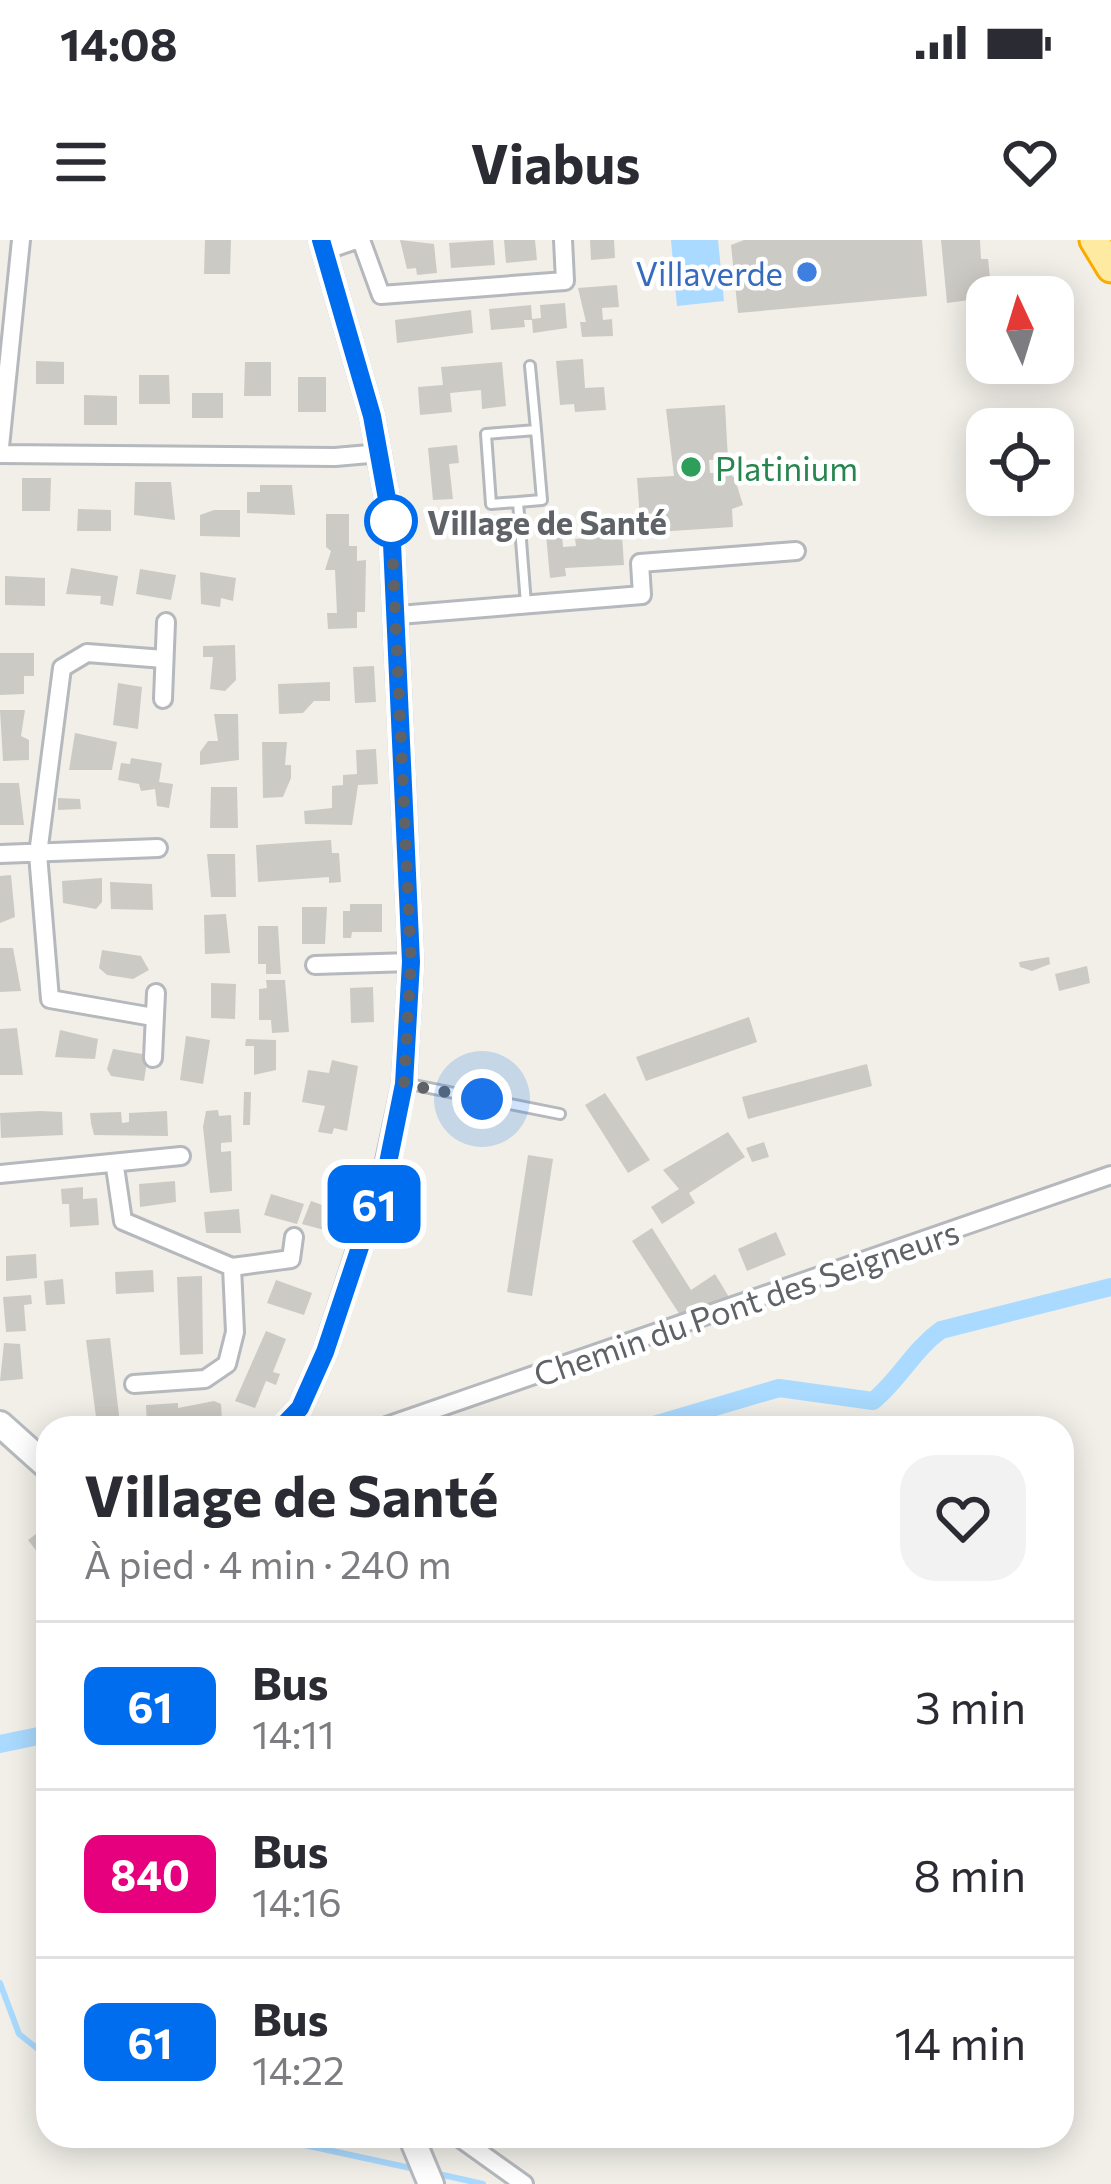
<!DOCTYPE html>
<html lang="fr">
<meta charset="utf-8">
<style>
:root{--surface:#fff;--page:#f2f2f3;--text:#2b2b33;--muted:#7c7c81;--line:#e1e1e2}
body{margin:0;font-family:Commissioner,sans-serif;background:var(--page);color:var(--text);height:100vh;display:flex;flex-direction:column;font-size:45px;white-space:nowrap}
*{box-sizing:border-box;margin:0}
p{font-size:39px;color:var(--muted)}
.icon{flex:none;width:66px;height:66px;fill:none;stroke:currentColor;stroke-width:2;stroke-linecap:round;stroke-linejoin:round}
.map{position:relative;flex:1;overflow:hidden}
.details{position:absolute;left:36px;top:1176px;width:1038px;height:732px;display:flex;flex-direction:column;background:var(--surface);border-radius:36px;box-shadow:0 6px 30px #0003}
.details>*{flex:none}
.badge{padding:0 24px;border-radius:18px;font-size:42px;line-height:78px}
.needle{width:78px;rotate:356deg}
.tools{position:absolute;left:966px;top:36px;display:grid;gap:24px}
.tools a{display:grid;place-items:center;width:108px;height:108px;border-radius:24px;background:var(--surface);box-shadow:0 6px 30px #0003;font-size:60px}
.you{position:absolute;width:60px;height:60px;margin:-30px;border:9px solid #fff;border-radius:50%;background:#1a73e8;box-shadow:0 0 0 18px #1a73e833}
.map>.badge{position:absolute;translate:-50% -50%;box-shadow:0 0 0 6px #fff}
.round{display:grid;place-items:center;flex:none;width:126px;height:126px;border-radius:36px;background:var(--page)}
.head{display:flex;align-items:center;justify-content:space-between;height:204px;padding:0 48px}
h1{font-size:57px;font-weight:700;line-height:90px}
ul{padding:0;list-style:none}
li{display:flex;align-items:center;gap:36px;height:168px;padding:0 48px;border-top:3px solid var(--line)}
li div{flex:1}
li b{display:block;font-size:45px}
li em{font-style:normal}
li .badge{min-width:132px;font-weight:700;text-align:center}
.status{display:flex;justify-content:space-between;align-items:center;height:84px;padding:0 60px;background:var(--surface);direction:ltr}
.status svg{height:33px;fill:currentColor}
header{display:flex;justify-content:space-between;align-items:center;height:156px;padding:0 48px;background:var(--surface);font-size:54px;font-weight:700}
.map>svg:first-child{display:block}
.water{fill:#aadaff}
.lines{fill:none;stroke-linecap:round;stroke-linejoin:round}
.stream{stroke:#aadaff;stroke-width:6}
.canal{stroke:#aadaff;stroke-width:18}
.building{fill:#cccac5}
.service-casing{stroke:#b5b8bc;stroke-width:14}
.minor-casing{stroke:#b5b8bc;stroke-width:22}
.tertiary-casing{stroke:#b5b8bc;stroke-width:27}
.secondary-casing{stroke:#b6babf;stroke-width:30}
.trunk-casing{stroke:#f9ab00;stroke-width:33}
.service{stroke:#fff;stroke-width:8}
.minor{stroke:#fff;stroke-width:16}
.tertiary{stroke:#fff;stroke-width:21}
.secondary{stroke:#fff;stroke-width:24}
.trunk{stroke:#feeaa1;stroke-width:27}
.line-casing{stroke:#fff;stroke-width:27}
.line{stroke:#006def;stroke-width:18}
.walk{stroke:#5f6368;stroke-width:12;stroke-dasharray:0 21.6}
.shop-dot{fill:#3f7fe0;stroke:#fff;stroke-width:4.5}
.leisure-dot{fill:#2e9e5b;stroke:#fff;stroke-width:4.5}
.stop-dot{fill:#fff;stroke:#006def;stroke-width:6}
.labels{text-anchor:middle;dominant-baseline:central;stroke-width:9;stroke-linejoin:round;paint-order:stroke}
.shop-label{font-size:33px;fill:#366cbe;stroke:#fff;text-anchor:end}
.leisure-label{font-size:33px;fill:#27864d;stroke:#fff;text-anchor:start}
.stop-label{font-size:33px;font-weight:bold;fill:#5f6368;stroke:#fff;text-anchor:start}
.street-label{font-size:33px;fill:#5f6368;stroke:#fff}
</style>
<div class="status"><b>14:08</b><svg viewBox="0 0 49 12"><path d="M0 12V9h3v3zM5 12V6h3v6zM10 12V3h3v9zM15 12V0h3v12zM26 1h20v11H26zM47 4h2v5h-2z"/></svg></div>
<header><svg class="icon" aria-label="menu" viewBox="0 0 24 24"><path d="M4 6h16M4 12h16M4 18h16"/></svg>Viabus<svg class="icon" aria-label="heart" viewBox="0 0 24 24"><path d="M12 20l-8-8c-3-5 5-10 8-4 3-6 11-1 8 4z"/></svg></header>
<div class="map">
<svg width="1111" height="1944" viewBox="0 0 1111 1944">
<rect width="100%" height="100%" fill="#f1efe8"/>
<!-- water -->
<path class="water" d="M 671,0 L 718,0 L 724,61 L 677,66 Z"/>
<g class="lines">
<!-- stream -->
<path class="stream" d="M 0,1743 L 19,1794 L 48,1817
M 263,1896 L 415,1929
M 434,1933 L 483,1944"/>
<!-- canal -->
<path class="canal" d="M 644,1188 L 779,1148 L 873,1161 C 900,1139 913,1110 941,1090 L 1111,1047
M 0,1504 L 48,1494"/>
</g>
<!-- building -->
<path class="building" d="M 205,0 L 231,0 L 230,34 L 204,34 Z
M 400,0 L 434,4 L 437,33 L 417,35 L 416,28 L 407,29 Z
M 493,0 L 495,25 L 451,28 L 449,3 Z
M 504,0 L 535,0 L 537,20 L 506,23 Z
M 590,0 L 614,0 L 615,18 L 591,20 Z
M 744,0 L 922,0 L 927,56 L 738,73 L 731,5 Z
M 941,0 L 980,0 L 981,19 L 988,19 L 992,57 L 947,63 Z
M 617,45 L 619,67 L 602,68 L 603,80 L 612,79 L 613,96 L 582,97 L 580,82 L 586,82 L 578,48 Z
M 565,63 L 567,88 L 533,93 L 532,80 L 524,80 L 525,87 L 491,90 L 489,69 L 531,65 L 532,79 L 541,78 L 540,65 Z
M 471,70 L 473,93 L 397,103 L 395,80 Z
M 583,119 L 585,148 L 604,147 L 606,170 L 575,172 L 574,164 L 560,165 L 556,121 Z
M 36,121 L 64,122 L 64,144 L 36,144 Z
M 245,122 L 271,122 L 271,156 L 244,156 Z
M 502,122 L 506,166 L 482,169 L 481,150 L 450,153 L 452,172 L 420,175 L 418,147 L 443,145 L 441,127 Z
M 139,135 L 169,135 L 170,164 L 139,164 Z
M 298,137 L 326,137 L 326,172 L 298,172 Z
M 192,153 L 223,153 L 223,178 L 192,178 Z
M 84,155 L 117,156 L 117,185 L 84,185 Z
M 725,165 L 728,219 L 709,220 L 710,233 L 729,232 L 735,239 L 743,265 L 732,269 L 733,287 L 641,293 L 637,238 L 674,236 L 666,169 Z
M 457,205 L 459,223 L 449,224 L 453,259 L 433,260 L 428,208 Z
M 22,238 L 51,238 L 50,271 L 22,271 Z
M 135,242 L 171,242 L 175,280 L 134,275 Z
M 260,245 L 292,245 L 295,275 L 247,273 L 247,252 L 260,252 Z
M 78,269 L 111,270 L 111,291 L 77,291 Z
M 214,270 L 240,270 L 240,297 L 200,296 L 200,275 Z
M 326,274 L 349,274 L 349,306 L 357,306 L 357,321 L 366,320 L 365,372 L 357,372 L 357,388 L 328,389 L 327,373 L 337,373 L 335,330 L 325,330 L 331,311 L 326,307 Z
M 561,282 L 563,307 L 576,306 L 575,299 L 622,295 L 624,325 L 565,328 L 566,336 L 550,338 L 545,284 Z
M 71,328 L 118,336 L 113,366 L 100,364 L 101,356 L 66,354 Z
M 140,329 L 176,335 L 171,360 L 136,354 Z
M 200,332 L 236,338 L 233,361 L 221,358 L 220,367 L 201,364 Z
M 5,336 L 45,338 L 45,366 L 5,365 Z
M 235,405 L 236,440 L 225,451 L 210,449 L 213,417 L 203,417 L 203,406 Z
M 0,413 L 34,413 L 34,436 L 24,436 L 24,454 L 0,455 Z
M 374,426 L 376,462 L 355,463 L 353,427 Z
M 330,442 L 330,461 L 314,461 L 303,473 L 279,474 L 278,444 Z
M 118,443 L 142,447 L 138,489 L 113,485 Z
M 0,470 L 25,470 L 21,496 L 29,500 L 29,520 L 3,521 Z
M 214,474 L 238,474 L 239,520 L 200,525 L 200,512 L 208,501 L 218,501 Z
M 75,493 L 117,502 L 112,530 L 69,530 Z
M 262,502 L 287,502 L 285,525 L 291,525 L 291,538 L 283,557 L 263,558 Z
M 376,509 L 378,544 L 358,545 L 352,585 L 305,584 L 304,571 L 332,568 L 332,546 L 343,545 L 343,535 L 357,534 L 356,510 Z
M 131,518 L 162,523 L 159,542 L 173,544 L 169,568 L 157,566 L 155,549 L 141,551 L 139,544 L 118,540 L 121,523 L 130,524 Z
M 0,543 L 19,543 L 24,585 L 0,585 Z
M 211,547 L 237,547 L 238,588 L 210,588 Z
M 58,558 L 80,559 L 81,569 L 58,570 Z
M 331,600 L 332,613 L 339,613 L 341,642 L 329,643 L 329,637 L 258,642 L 256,605 Z
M 207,614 L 235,614 L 236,657 L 211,657 Z
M 11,635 L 15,677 L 0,683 L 0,636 Z
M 102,638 L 102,662 L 96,669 L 63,663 L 62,641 Z
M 110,642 L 152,644 L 153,670 L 111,669 Z
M 350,664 L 382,664 L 382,692 L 352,692 L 351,698 L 343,698 L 343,671 L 350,671 Z
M 302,667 L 327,667 L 325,704 L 302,704 Z
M 226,674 L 230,713 L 205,714 L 204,675 Z
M 258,686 L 278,686 L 281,734 L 266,734 L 266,724 L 258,724 Z
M 0,708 L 13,708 L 21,751 L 0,752 Z
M 102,710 L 141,716 L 149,730 L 133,739 L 107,735 L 99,728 Z
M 1049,717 L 1050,724 L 1032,731 L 1020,727 L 1019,722 Z
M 1087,726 L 1090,743 L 1059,751 L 1055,734 Z
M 266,740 L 285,740 L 289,792 L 272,793 L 271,780 L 259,780 L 259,749 L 267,748 Z
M 211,743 L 236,744 L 235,779 L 211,778 Z
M 373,747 L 374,782 L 351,783 L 350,748 Z
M 749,777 L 757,802 L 646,841 L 636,817 Z
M 17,788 L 23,835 L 0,835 L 0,789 Z
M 60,790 L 98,799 L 95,819 L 55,817 Z
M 186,796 L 210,800 L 203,844 L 180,840 Z
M 246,799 L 276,800 L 276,830 L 254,835 L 254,806 L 245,806 Z
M 113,809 L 148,815 L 144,841 L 111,836 L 107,829 Z
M 332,820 L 358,826 L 347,891 L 334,888 L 332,894 L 318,892 L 325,866 L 302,862 L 308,830 L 329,833 Z
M 867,824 L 872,846 L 748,879 L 742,857 Z
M 244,852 L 251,852 L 250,885 L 243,885 Z
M 605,853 L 650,920 L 628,933 L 585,865 Z
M 218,870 L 219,876 L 231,875 L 232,902 L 221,903 L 221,912 L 231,911 L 232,951 L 210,953 L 203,887 L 206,871 Z
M 40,871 L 62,872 L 63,895 L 1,898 L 0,873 Z
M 167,871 L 168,896 L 94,895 L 91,883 L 90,873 L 121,872 L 122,883 L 129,882 L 129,873 Z
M 728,892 L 745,917 L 689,953 L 695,963 L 662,984 L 651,967 L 679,949 L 663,930 Z
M 764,902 L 769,917 L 752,922 L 746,908 Z
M 528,915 L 553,919 L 532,1056 L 507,1052 Z
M 175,941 L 176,962 L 140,967 L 139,944 Z
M 83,947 L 83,959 L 97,958 L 99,985 L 70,987 L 69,964 L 62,964 L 61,949 Z
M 271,954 L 304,964 L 297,984 L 264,975 Z
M 311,961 L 342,972 L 335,993 L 302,984 Z
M 239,969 L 241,993 L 206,993 L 204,972 Z
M 652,988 L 691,1050 L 715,1034 L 729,1057 L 682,1078 L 632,1001 Z
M 776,992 L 786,1015 L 747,1031 L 738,1009 Z
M 36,1014 L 37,1038 L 6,1041 L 6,1016 Z
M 153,1030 L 154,1052 L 116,1054 L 115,1032 Z
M 202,1036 L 203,1114 L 180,1115 L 177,1037 Z
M 63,1039 L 65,1064 L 46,1065 L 44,1041 Z
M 276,1040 L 312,1053 L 304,1075 L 267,1063 Z
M 31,1055 L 32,1064 L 24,1065 L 26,1091 L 6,1092 L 3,1057 Z
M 266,1091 L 286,1099 L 273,1132 L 280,1134 L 276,1145 L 266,1141 L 255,1168 L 235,1161 Z
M 110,1098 L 120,1184 L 97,1185 L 86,1100 Z
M 4,1103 L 20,1104 L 23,1139 L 0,1141 Z
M 214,1161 L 221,1164 L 222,1181 L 203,1182 L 203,1188 L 147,1186 L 146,1165 L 178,1163 L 178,1168 Z
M 48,1285 L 48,1326 L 28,1300 Z"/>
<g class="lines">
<defs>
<path id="service" d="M 530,126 L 536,190
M 518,262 L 491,264 L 486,194 L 536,190 L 542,260 L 518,262 L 526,364
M 409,844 L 560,874"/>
<path id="minor" d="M 361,0 L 381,55 L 565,41 L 563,0
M 324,11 L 356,0
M 0,207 L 21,0
M 0,214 L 335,217 L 381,213
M 399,375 L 642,355 L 640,323 L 796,311
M 163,459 L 166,382
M 0,614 L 158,608
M 315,725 L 411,722
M 153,777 L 50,759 L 38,614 L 62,428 L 87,413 L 164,419
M 153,818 L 156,753
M 115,927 L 123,981 L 232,1027
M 0,934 L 181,916
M 232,1027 L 291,1019 L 294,997
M 134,1144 L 205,1139 L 227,1124 L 235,1092 L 232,1027
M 381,1188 L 1111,935
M 457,1896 L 524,1944"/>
<path id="tertiary" d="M 281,1188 L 300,1168 L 325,1112 L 387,923 L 404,844 L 411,722 L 391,281 L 372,176 L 321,0"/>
<path id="secondary" d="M 0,1184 L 48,1227
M 411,1896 L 431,1944"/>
<path id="trunk" d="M 1094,0 L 1111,28"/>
</defs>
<!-- service casing -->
<use href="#service" class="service-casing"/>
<!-- minor casing -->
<use href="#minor" class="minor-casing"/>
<!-- tertiary casing -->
<use href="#tertiary" class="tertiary-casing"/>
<!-- secondary casing -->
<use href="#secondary" class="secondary-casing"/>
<!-- trunk casing -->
<use href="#trunk" class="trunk-casing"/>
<!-- service -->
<use href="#service" class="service"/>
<!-- minor -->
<use href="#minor" class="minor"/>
<!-- tertiary -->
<use href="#tertiary" class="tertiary"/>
<!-- secondary -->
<use href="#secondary" class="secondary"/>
<!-- trunk -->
<use href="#trunk" class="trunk"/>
</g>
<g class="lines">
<defs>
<path id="line" d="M 281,1188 L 300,1168 L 325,1112 L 388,923 L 404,844 L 411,722 L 391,281 L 372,176 L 321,0"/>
</defs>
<!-- line casing -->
<use href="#line" class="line-casing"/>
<!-- line -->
<use href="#line" class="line"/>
<!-- walk -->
<path class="walk" d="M 391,281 L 411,722 L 404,844 L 482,859"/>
</g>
<!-- markers -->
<circle class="shop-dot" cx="807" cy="32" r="12"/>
<circle class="leisure-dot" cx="691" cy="227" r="12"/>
<circle class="stop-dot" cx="391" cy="281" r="24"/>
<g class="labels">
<!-- shop labels -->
<g class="shop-label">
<text x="783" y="32">Villaverde</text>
</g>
<!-- leisure labels -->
<g class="leisure-label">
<text x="715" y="227">Platinium</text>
</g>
<!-- stop labels -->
<g class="stop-label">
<text x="427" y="281">Village de Santé</text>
</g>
<!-- street labels -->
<g class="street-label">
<text transform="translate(746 1062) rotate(-19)">Chemin du Pont des Seigneurs</text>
</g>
</g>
</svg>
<div class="tools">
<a><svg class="needle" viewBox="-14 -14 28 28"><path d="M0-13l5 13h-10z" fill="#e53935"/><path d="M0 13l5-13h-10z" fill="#7c7c81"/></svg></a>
<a><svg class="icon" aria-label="locate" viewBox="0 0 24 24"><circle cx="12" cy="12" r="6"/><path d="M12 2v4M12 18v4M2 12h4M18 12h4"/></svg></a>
</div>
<div class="you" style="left:482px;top:859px"></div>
<b class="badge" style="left:374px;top:964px;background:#006def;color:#fff">61</b>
<section class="details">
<div class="head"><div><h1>Village de Santé</h1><p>À pied · 4 min · 240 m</p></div><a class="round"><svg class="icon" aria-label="heart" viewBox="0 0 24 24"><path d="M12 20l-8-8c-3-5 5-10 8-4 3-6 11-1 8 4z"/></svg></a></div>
<ul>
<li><span class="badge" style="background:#006def;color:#fff">61</span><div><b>Bus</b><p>14:11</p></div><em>3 min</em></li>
<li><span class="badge" style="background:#e6007e;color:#fff">840</span><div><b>Bus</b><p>14:16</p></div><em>8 min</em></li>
<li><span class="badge" style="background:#006def;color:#fff">61</span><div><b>Bus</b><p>14:22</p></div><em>14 min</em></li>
</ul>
</section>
</div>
